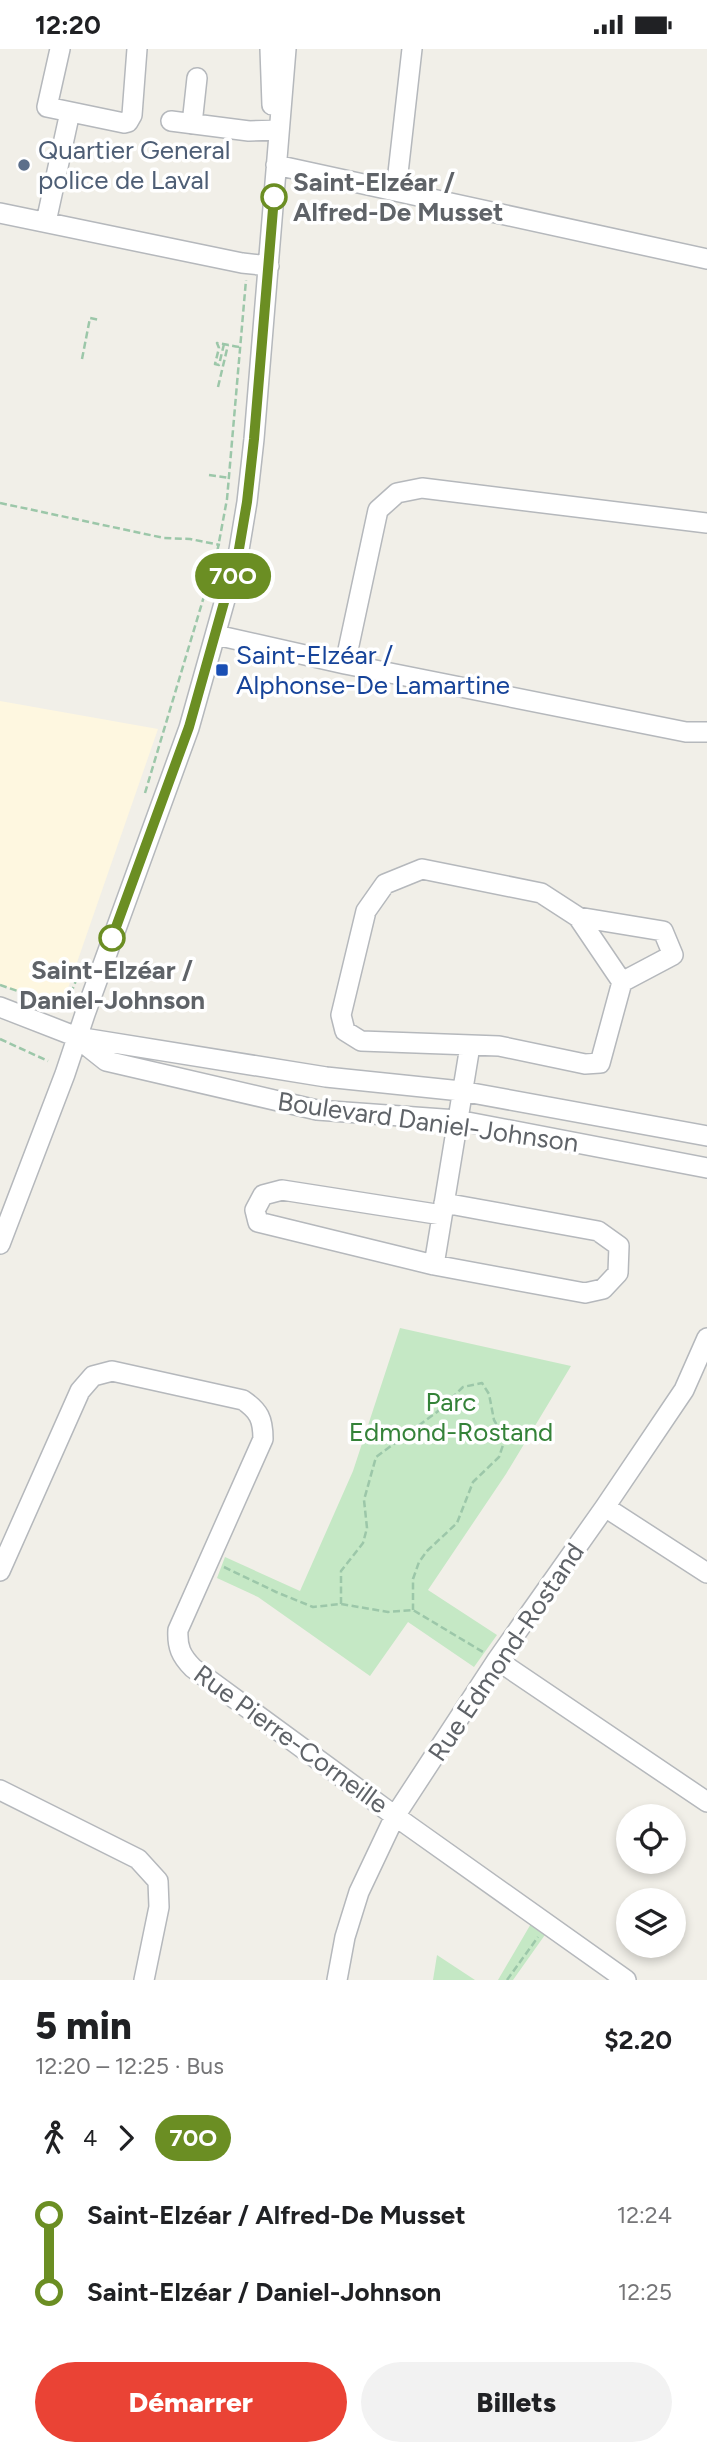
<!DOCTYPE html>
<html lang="fr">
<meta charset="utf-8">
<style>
:root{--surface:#fff;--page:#f2f2f2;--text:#202124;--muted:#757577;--accent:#ea4335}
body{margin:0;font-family:Figtree,sans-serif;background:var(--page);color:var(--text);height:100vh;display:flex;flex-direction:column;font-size:26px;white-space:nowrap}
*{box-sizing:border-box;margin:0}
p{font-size:23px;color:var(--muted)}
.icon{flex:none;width:38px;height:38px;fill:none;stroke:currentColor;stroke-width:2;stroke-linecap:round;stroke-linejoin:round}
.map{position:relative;height:1931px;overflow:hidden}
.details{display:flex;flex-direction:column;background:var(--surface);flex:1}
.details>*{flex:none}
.badge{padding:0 14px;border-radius:23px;font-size:24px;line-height:46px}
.controls{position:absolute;left:616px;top:1755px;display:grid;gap:14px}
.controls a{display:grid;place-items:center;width:70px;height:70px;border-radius:50%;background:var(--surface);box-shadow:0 4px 10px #0003;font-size:35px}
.map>.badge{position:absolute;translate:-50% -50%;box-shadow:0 0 0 4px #fff}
.legs{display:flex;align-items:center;gap:10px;height:77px;padding:0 35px;font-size:23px}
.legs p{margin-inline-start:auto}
.headline{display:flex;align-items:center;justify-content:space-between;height:119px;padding:0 35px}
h1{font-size:38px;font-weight:800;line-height:52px}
.cta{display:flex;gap:14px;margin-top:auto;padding:14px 35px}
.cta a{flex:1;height:80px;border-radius:42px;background:var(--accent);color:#fff;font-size:28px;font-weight:800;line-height:80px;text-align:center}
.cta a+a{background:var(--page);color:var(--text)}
ul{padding:0 35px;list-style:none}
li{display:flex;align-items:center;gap:24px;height:77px;font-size:26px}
li i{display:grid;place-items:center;width:10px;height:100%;margin:0 9px;background:currentColor}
li i::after{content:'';width:18px;height:18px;margin:-9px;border:5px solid;border-radius:50%;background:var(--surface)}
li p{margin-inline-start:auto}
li:first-child i{background:linear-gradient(#0000 50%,currentColor 0)}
li:last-child i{background:linear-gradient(currentColor 50%,#0000 0)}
.status{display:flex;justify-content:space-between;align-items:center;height:49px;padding:0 35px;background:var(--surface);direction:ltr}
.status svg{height:19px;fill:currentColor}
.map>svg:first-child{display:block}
.commercial{fill:#fef7e0}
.green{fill:#c5e8c5}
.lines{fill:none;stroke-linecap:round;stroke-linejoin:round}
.minor-casing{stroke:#b5b8bc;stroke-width:22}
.path{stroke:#9cc7a9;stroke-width:2.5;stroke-dasharray:7 3.5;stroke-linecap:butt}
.minor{stroke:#fff;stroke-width:19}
.line-1-casing{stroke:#fff;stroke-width:16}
.line-1{stroke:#6b8e23;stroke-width:10}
.service-dot{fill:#5c6f8a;stroke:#fff;stroke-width:2.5}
.stop-1-dot{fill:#fff;stroke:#6b8e23;stroke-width:3.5}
.transit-dot{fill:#1a4fb4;stroke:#fff;stroke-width:2.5}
.labels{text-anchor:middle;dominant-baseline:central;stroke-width:7;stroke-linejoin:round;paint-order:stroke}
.service-label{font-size:26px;fill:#4e5e75;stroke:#fff;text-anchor:start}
.stop-label{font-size:26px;font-weight:bold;fill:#5f6368;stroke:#fff;text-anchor:start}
.transit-label{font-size:26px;fill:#164399;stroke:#fff;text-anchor:start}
.street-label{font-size:26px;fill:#5f6368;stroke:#fff}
.park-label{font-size:26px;fill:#348238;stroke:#fff}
</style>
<div class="status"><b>12:20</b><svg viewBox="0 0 49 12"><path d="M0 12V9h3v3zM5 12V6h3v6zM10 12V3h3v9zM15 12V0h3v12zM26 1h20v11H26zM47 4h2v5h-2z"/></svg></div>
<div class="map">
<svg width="707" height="1931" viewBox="0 0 707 1931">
<rect width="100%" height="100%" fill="#f1efe8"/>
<!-- commercial -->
<path class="commercial" d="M 0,652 L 158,680 L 65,948 L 42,951 L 0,935 Z"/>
<!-- green -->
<path class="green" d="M 400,1279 L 571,1317 L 506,1425 L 428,1541 L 497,1586 L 474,1618 L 408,1573 L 370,1627 L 258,1548 L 217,1529 L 225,1508 L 300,1542 L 353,1422 Z
M 532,1873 L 547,1883 L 513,1931 L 498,1931 Z
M 437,1906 L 475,1931 L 433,1931 Z"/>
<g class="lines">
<defs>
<path id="minor" d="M 60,0 L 47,58 L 124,74 L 128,73 L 132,66 L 137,0
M 270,0 L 272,56
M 171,72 L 249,82 L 279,81
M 192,75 L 197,29
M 276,116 L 707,210
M 396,142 L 412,0
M 0,164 L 242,214 L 269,217
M 46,173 L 70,63
M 216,586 L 345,615 L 686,683 L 707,683
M 345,615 L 378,461 L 397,444 L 422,439 L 707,474
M 422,820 L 541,844 L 578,868 L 622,933 L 600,1014 L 585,1015 L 499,997 L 361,992 L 345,982 L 341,966 L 366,862 L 385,835 Z
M 578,868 L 663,882 L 673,906 L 622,933
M 0,958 L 77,988 L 326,1028 L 461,1042 L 707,1087
M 77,989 L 106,1012 L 317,1061 L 457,1071 L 707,1119
M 442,1166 L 282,1141 L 263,1146 L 255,1161 L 258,1173 L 434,1216 L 585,1244 L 603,1240 L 618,1224 L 619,1197 L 598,1182 L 444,1154
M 0,1195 L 65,1025 L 85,965 L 189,679 L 239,501 L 247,453 L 254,390 L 286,0
M 434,1216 L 470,997
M 605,1458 L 707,1524
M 0,1522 L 80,1342 L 93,1327 L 112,1322 L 243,1351 C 259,1362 263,1370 263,1390 L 178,1581 C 177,1598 181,1607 193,1619 L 395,1767 L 626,1931
M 497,1611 L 707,1753
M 0,1741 L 138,1810 L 158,1832 L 159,1858 L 144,1931
M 337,1931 L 345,1888 L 359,1843 L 395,1767 L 497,1611 L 605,1458 L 684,1341 L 707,1289"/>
</defs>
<!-- minor casing -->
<use href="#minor" class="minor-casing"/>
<!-- path -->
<path class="path" d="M 224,295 L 219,316 L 215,315 L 219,299 L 217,294 C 225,295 232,297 240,298
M 82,310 L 90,269 L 100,271
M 218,338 L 228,296
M 209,426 L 229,429
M 0,454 L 164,489 L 190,490 L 220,496
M 145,744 L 217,504 L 227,450 L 246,231
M 0,936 L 64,958 L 64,951 L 71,944 L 83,914
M 0,990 L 48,1012
M 224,1518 L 276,1543 L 313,1558 L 341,1555 L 388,1563 L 413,1561 L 483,1603
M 341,1555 L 341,1522 L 363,1494 L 367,1479 L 364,1451 L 376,1408 L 437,1363 L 463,1338 L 482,1334 L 489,1345 L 494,1371 L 505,1390 L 499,1408 L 473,1433 L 457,1474 L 427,1502 L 419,1513 L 413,1530 L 413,1561
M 507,1931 L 538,1888"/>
<!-- minor -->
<use href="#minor" class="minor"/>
</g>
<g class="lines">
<defs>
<path id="line-1" d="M 112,889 L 189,678 L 239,500 L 247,453 L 254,390 L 274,148"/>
</defs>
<!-- line-1 casing -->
<use href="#line-1" class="line-1-casing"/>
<!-- line-1 -->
<use href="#line-1" class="line-1"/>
</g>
<!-- markers -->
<circle class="service-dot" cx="24" cy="116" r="7"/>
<g class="stop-1-dot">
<circle cx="274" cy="148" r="12"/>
<circle cx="112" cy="889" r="12"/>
</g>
<rect class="transit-dot" x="215" y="614" width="14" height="14" rx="3.5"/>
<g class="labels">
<!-- service labels -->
<g class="service-label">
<text x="38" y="101">Quartier General<tspan x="38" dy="30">police de Laval</tspan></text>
</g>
<!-- stop labels -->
<g class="stop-label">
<text x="293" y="133">Saint-Elzéar /<tspan x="293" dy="30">Alfred-De Musset</tspan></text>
<text x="112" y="921" text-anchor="middle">Saint-Elzéar /<tspan x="112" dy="30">Daniel-Johnson</tspan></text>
</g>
<!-- transit labels -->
<g class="transit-label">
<text x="236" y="606">Saint-Elzéar /<tspan x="236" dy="30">Alphonse-De Lamartine</tspan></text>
</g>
<!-- street labels -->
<g class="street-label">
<text transform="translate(428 1073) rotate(8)">Boulevard Daniel-Johnson</text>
<text transform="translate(506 1603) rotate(-56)">Rue Edmond-Rostand</text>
<text transform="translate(291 1690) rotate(36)">Rue Pierre-Corneille</text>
</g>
<!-- park labels -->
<g class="park-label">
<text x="451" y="1353">Parc<tspan x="451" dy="30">Edmond-Rostand</tspan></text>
</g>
</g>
</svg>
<div class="controls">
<a><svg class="icon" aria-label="locate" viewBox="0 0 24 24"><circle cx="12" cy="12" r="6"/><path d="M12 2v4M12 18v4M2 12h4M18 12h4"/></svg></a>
<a><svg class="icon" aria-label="layers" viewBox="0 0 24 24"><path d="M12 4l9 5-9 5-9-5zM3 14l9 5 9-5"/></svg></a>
</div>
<b class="badge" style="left:233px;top:527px;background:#6b8e23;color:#fff">70O</b>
</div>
<section class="details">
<div class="headline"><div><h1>5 min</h1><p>12:20 – 12:25 · Bus</p></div><b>$2.20</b></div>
<div class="legs"><svg class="icon" aria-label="walk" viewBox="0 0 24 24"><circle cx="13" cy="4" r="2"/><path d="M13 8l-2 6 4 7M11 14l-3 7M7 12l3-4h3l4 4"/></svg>4<svg class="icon" aria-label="forward" viewBox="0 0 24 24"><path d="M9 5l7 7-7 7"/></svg><b class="badge" style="background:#6b8e23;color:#fff">70O</b></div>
<ul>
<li><i style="color:#6b8e23"></i><b>Saint-Elzéar / Alfred-De Musset</b><p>12:24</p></li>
<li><i style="color:#6b8e23"></i><b>Saint-Elzéar / Daniel-Johnson</b><p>12:25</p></li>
</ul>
<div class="cta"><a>Démarrer</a><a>Billets</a></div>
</section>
